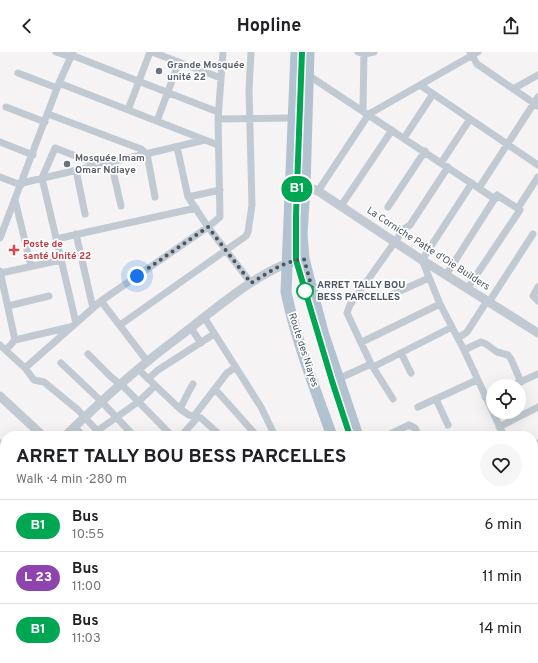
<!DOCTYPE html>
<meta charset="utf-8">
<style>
:root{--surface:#fff;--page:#f6f6f6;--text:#202124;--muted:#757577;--line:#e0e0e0}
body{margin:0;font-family:Overpass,sans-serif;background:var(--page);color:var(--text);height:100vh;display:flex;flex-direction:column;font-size:15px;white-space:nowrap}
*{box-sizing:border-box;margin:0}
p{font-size:13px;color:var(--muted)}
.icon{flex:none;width:22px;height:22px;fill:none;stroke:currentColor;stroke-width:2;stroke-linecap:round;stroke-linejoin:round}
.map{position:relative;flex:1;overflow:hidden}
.sheet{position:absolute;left:0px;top:379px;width:538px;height:232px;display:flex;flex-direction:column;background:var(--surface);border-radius:16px 16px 0 0;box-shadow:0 4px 16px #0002}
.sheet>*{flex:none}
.badge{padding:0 8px;border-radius:13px;font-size:14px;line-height:26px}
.tools{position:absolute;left:486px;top:327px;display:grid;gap:8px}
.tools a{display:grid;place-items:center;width:40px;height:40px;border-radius:50%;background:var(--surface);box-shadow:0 4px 16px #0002;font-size:20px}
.you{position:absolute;width:20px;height:20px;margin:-10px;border:3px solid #fff;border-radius:50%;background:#1a73e8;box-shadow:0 0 0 6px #1a73e833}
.map>.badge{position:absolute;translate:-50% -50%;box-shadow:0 0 0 2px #fff}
.round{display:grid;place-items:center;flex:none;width:42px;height:42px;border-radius:21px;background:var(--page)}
.headline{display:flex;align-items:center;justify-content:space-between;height:68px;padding:0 16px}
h1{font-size:19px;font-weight:700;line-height:30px}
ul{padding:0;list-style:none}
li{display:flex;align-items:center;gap:12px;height:52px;padding:0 16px;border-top:1px solid var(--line)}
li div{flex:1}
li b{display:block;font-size:15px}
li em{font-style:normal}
li .badge{min-width:44px;font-weight:700;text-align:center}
header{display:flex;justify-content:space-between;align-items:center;height:52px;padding:0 16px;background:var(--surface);font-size:18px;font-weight:700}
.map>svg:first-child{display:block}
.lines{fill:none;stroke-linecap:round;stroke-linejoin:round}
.trunk-casing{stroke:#7690ad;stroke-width:14}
.minor{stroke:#c1cad2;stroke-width:7}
.tertiary{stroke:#c1cad2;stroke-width:9}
.primary{stroke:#b3c2d1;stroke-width:11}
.trunk{stroke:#9fb4c9;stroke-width:12}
.line-casing{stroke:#fff;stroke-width:9}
.line{stroke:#00a651;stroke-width:6}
.walk{stroke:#4a5661;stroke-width:4;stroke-dasharray:0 7.2}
.worship-dot{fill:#6b7280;stroke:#fff;stroke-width:1.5}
.health-dot{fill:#e0444e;stroke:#fff;stroke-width:1.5}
.stop-dot{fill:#fff;stroke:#00a651;stroke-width:2}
.labels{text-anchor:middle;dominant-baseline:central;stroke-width:3.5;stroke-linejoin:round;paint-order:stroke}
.worship-label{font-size:10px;font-weight:bold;fill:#5b616d;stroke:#fff;text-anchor:start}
.health-label{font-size:10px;font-weight:bold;fill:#be3a42;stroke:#fff;text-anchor:start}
.street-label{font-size:10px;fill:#4a5661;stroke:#fff}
.stop-label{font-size:10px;font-weight:bold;fill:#4a5661;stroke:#fff;text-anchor:start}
</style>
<header><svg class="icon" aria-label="back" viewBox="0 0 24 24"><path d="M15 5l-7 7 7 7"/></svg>Hopline<svg class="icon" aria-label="share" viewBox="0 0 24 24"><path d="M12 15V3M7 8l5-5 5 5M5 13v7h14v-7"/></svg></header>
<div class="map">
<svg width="538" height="611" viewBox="0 0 538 611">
<rect width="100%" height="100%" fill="#f5f3f3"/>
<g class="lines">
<defs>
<path id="trunk" d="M 426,606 L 426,611
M 456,606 L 460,611"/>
</defs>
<!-- trunk casing -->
<use href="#trunk" class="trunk-casing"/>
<!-- minor -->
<path class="minor" d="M 56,0 L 71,5
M 152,0 L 221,26
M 358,0 L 364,2 L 374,0
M 470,0 L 477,12 L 538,54
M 71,3 L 218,60
M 18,21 L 57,36
M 308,23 L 495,147
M 59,31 L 218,93
M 420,33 L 538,113
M 513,37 L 538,23
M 6,55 L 45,70
M 128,58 L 150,0
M 363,58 L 364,0
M 48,62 L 141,97 L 147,102 L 155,145
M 218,67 L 293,66
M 157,69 L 179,10
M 404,86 L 433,42
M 0,90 L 33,103
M 177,95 L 188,145 L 208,175 L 251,231
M 111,110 L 121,154
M 441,111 L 470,67
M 76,118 L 85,162
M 0,125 L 21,133
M 22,131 L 205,88
M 472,131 L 422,208 L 440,252 L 464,298 L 504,384
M 479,136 L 538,45
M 318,139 L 369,62 L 478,0
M 188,145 L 220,138
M 15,148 L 31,214
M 341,154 L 392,78
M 388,155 L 425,99
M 518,156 L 538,125
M 76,182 L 93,256
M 0,186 L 59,31 L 73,0
M 56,187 L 196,156
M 0,219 L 15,288
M 1,221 L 61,208
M 446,223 L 497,143 L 520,158 L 467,237
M 538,235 L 533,244 L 538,249
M 391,243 L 429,226
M 101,249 L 147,309
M 489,250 L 533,182
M 8,254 L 49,244
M 204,265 L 261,355 L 275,384
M 76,271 L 42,126 L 55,96 L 99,113
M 120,273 L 246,184 L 248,180 L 252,153 L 249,38 L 251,0
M 191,276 L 201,291
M 458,286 L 467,280 L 487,249
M 362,290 L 440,252
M 0,293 L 25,316 L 34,328 L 44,330 L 78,358 L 102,384
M 6,298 L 15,288 L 70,275
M 464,298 L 481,290 L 486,292 L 497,300 L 508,303 L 511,307 L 521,330
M 401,301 L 411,321
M 88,302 L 111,325 L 125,336 L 172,384
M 61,311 L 101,349 L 134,384
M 371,312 L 347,261 L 350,253 L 404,177 L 410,173 L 448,115
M 373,315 L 452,275
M 25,316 L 101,249 L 208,175 L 220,165 L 218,67 L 223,0
M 138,317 L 180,357 L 189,363 L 201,366 L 221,384
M 148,327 L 158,318 L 214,282
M 338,327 L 371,312 L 393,347
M 511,334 L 538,322
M 215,337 L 257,384
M 485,345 L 493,342
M 436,347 L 448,373
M 418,355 L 477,328
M 180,357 L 189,339 L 193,332
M 194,364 L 227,321 L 236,315
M 74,375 L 84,384
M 499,375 L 538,355
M 90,384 L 138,350 L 155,334
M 181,384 L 198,365
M 386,384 L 409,373 L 415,376 L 419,384
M 494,384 L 502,380
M 0,391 L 5,396
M 533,393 L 538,391
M 0,420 L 5,425
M 533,445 L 538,455
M 0,486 L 5,491
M 0,515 L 5,519
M 0,537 L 5,543
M 533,543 L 538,541
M 0,562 L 5,559
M 0,567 L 5,572
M 0,595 L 5,599
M 16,606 L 23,611
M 39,606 L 44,611
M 69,606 L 74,611
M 99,606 L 104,611
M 128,606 L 133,611
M 159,606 L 164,611
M 219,606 L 224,611
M 258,606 L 262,611
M 283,606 L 287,611
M 314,606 L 318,611
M 350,606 L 352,611
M 471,606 L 474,611
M 518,606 L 520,611
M 55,611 L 63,606
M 235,611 L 241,606"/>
<!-- tertiary -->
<path class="tertiary" d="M 305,134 L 318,139 L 422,208 L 538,281
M 0,344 L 43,384
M 65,384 C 92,358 119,332 148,309 C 166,294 185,281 203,266 C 229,246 272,211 304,207
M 0,452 L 5,447"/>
<!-- primary -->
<path class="primary" d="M 296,0 L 286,240 C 296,288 315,337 332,384
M 309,0 L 305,134 L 302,182 L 304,207 L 323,280 L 358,384
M 432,606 L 434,611
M 447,606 L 450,611"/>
<!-- trunk -->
<use href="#trunk" class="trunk"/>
</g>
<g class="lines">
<defs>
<path id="line" d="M 302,0 L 296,163 L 296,208 L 332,329 L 350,384"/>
</defs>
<!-- line casing -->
<use href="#line" class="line-casing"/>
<!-- line -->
<use href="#line" class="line"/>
<!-- walk -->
<path class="walk" d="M 137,224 L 208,175 L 251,231 C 268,221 284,209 304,207 L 313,240 L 305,239"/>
</g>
<!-- markers -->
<g class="worship-dot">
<circle cx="159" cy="19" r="4"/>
<circle cx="67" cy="112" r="4"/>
</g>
<path class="health-dot" d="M12 192h4v4h4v4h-4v4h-4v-4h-4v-4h4z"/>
<circle class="stop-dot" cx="305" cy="239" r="8"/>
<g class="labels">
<!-- worship labels -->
<g class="worship-label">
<text x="167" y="13">Grande Mosquée<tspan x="167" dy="12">unité 22</tspan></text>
<text x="75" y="106">Mosquée Imam<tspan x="75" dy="12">Omar Ndiaye</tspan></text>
</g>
<!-- health labels -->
<g class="health-label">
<text x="23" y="192">Poste de<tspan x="23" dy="12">santé Unité 22</tspan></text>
</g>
<!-- street labels -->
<g class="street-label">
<text transform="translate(428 197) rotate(33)">La Corniche Patte d'Oie Builders</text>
<text transform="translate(303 298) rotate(72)">Route des Niayes</text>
</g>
<!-- stop labels -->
<g class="stop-label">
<text x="317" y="233">ARRET TALLY BOU<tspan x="317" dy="12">BESS PARCELLES</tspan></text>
</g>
</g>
</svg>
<div class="tools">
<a><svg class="icon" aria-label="locate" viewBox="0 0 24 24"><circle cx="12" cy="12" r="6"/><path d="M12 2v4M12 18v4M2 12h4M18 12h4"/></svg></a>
</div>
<div class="you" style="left:137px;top:224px"></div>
<b class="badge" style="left:297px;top:137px;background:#00a651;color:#fff">B1</b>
<section class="sheet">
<div class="headline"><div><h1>ARRET TALLY BOU BESS PARCELLES</h1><p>Walk · 4 min · 280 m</p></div><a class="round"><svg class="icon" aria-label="heart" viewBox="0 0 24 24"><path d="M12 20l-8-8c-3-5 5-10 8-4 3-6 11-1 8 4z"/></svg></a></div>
<ul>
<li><span class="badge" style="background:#00a651;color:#fff">B1</span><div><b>Bus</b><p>10:55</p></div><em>6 min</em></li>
<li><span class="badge" style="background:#8e44ad;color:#fff">L 23</span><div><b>Bus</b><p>11:00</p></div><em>11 min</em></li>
<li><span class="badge" style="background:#00a651;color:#fff">B1</span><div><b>Bus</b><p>11:03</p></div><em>14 min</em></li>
</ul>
</section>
</div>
